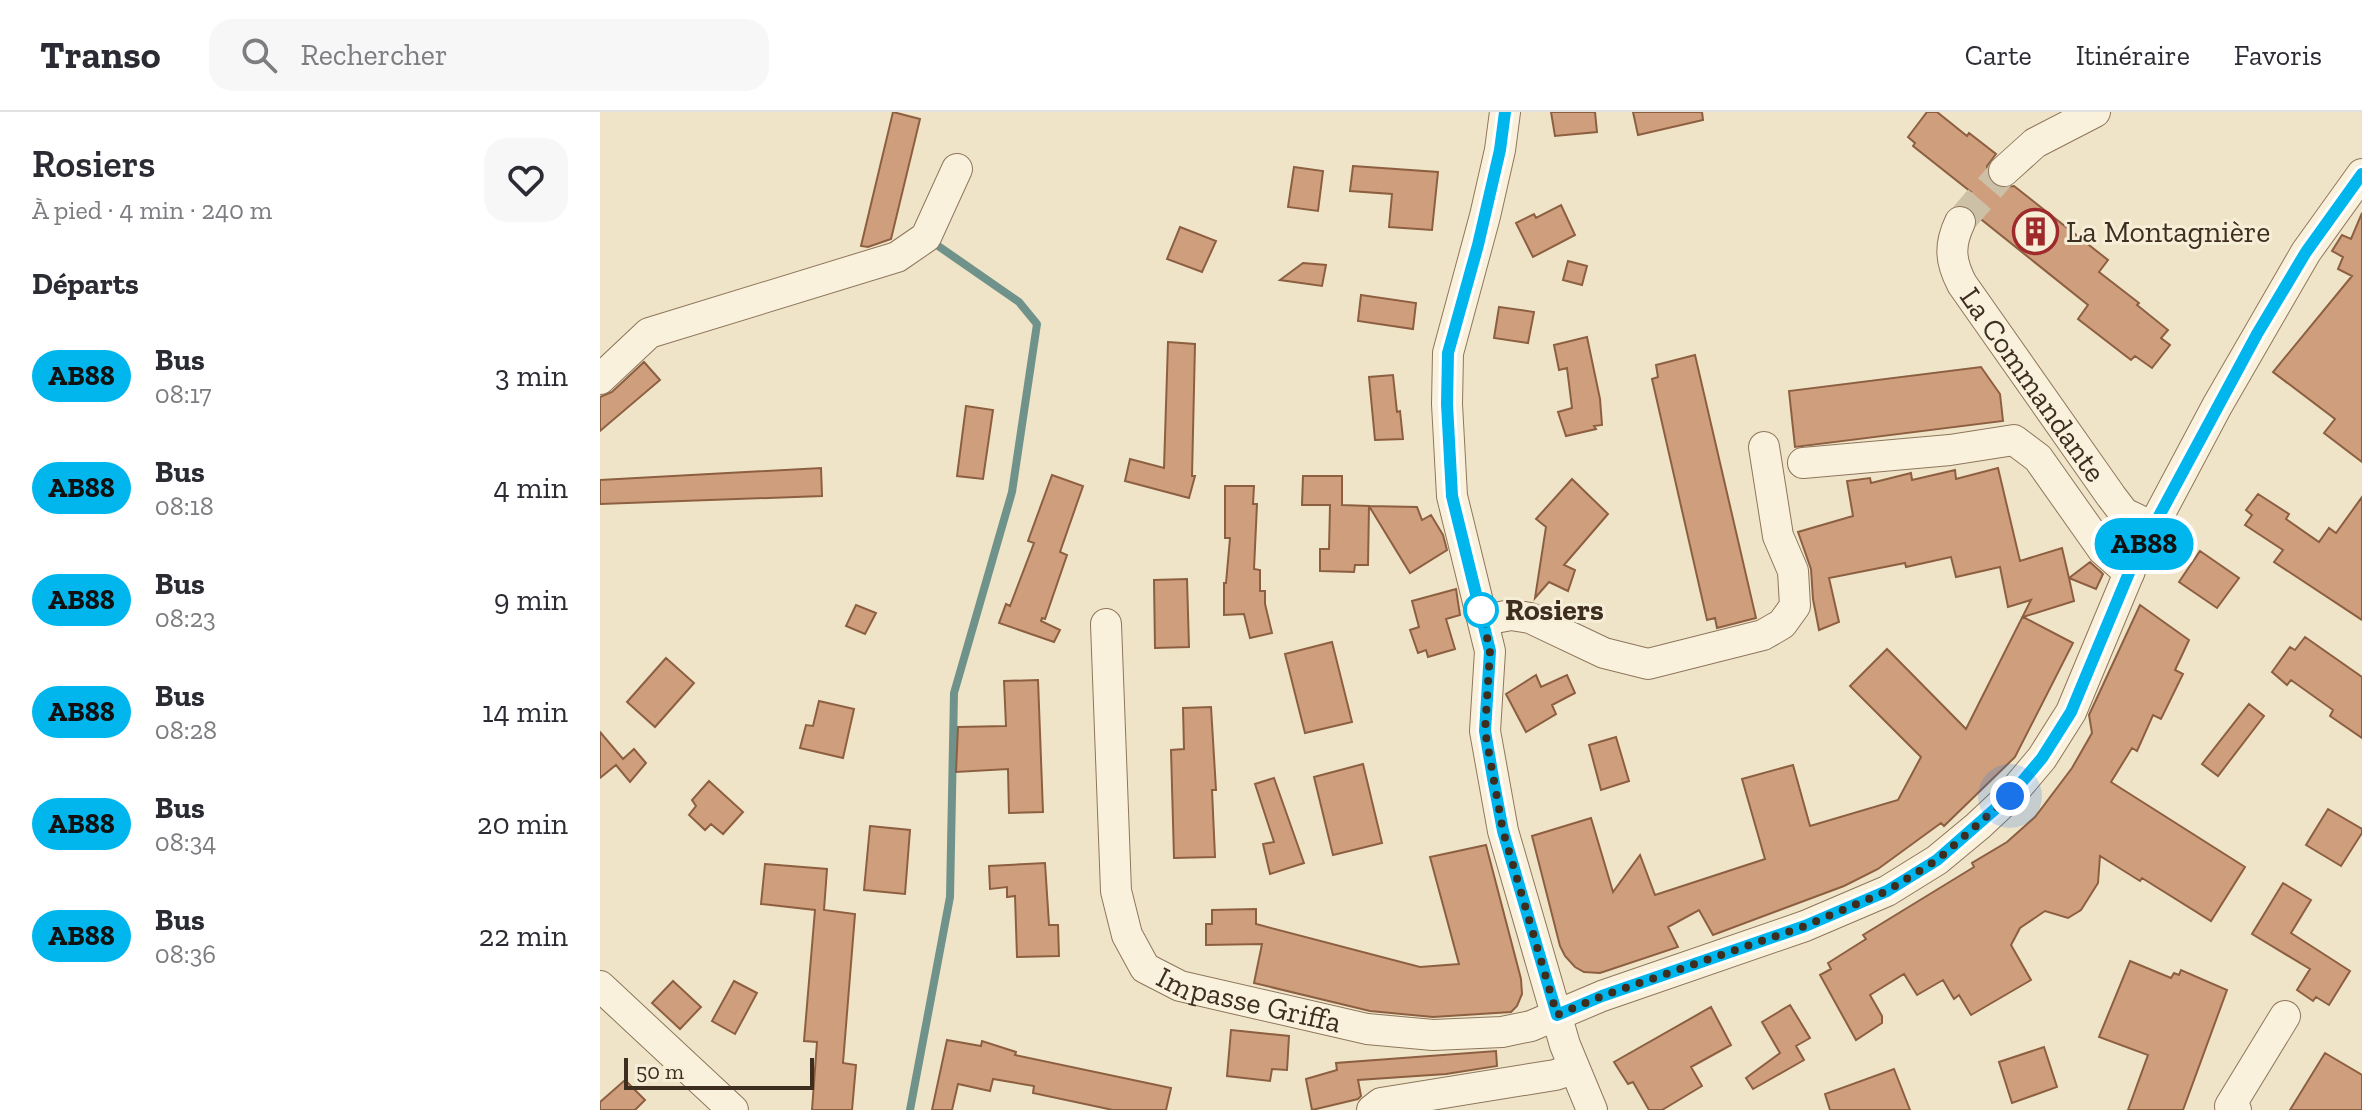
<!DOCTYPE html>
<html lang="fr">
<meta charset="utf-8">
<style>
:root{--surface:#fff;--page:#f7f7f7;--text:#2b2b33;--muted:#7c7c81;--line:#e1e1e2}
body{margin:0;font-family:"Zilla Slab",serif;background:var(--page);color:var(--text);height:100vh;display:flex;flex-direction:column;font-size:30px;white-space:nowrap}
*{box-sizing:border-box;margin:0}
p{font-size:26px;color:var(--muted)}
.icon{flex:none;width:44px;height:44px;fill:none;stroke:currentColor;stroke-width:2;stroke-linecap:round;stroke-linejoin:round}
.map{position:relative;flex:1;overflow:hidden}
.details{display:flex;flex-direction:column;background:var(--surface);width:600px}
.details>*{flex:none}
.badge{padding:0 16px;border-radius:26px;font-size:28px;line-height:52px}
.scale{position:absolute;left:24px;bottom:20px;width:190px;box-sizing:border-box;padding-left:8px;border:4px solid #3d2e20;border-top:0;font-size:22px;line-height:28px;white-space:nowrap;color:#3d2e20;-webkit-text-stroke:6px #f7eed8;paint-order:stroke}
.you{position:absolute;width:40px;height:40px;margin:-20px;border:6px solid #fff;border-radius:50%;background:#1a73e8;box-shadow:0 0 0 12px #1a73e833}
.map>.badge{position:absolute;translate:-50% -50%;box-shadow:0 0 0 4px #fff}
h2{padding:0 32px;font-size:30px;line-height:72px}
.round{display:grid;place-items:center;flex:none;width:84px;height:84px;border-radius:24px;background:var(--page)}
.head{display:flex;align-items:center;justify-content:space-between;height:136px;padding:0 32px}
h1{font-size:38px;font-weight:600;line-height:60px}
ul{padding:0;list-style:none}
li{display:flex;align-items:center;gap:24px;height:112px;padding:0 32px}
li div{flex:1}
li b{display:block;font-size:30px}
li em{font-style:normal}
li .badge{min-width:88px;font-weight:700;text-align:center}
header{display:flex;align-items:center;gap:48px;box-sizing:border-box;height:112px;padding:0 40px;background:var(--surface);border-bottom:2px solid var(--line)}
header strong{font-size:38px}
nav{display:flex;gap:44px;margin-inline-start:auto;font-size:28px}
.search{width:560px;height:72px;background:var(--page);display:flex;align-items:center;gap:20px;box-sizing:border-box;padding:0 28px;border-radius:24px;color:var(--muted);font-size:30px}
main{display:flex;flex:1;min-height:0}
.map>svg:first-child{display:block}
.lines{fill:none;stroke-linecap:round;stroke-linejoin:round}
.stream{stroke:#6f938a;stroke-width:8}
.building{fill:#cf9f7d;stroke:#8d5f41;stroke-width:2}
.minor-tunnel{stroke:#ccc0a6;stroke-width:30;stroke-dasharray:30 15;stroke-linecap:butt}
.minor-casing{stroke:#8d765c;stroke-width:32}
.minor{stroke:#faf1dc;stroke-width:30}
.line-casing{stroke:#fff;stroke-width:18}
.line{stroke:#00b6ed;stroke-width:12}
.walk{stroke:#3d2e20;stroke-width:8;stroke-dasharray:0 14.4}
.stop-dot{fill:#fff;stroke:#00b6ed;stroke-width:4}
.labels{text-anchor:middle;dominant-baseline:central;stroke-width:6;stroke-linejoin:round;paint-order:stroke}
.poi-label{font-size:30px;fill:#3d2e20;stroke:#f7eed8;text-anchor:start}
.street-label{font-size:30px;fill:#3d2e20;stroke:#f7eed8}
.stop-label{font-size:30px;font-weight:bold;fill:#3d2e20;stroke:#f7eed8;text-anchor:start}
</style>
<header>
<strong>Transo</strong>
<div class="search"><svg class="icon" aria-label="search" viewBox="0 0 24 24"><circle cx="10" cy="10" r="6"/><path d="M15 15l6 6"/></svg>Rechercher</div>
<nav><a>Carte</a><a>Itinéraire</a><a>Favoris</a></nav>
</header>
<main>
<section class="details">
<div class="head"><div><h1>Rosiers</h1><p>À pied · 4 min · 240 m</p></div><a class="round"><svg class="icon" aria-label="heart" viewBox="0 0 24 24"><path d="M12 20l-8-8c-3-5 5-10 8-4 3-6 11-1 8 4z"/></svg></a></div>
<h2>Départs</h2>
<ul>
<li><span class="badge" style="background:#00b6ed;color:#111">AB88</span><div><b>Bus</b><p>08:17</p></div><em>3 min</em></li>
<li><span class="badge" style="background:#00b6ed;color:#111">AB88</span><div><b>Bus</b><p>08:18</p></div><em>4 min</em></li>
<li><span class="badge" style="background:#00b6ed;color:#111">AB88</span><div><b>Bus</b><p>08:23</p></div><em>9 min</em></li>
<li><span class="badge" style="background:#00b6ed;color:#111">AB88</span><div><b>Bus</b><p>08:28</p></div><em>14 min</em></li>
<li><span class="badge" style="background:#00b6ed;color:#111">AB88</span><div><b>Bus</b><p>08:34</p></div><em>20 min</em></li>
<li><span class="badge" style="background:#00b6ed;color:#111">AB88</span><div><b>Bus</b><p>08:36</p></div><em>22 min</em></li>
</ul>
</section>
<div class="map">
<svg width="1762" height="998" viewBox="0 0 1762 998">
<rect width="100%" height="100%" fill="#f0e4c8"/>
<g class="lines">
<!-- stream -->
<path class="stream" d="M 310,998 L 350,785 L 354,581 L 412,380 L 437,212 L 419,190 L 331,129"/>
</g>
<!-- building -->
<path class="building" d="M 293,0 L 320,7 L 291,127 L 268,135 L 261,134 Z
M 951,0 L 995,0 L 997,20 L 955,24 Z
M 1033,0 L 1102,0 L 1103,8 L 1038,23 Z
M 1327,0 L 1337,0 L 1367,24 L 1369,21 L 1396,42 L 1387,54 L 1387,64 L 1391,72 L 1399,76 L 1414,74 L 1508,148 L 1499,160 L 1539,191 L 1537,193 L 1568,218 L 1561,226 L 1570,233 L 1552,256 L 1535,244 L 1531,248 L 1478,207 L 1488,193 L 1362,92 L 1371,80 L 1313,34 L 1315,31 L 1308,25 Z
M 753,54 L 838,60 L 832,118 L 789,115 L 792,82 L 750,79 Z
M 694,55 L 723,59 L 718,99 L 688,95 Z
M 961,93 L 975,123 L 933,145 L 916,111 L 934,102 L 936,106 Z
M 1762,101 L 1762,350 L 1724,321 L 1735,307 L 1673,260 L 1752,164 L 1738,157 L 1743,145 L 1732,139 L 1742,123 L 1751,127 Z
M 580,115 L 616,129 L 602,160 L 567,147 Z
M 968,149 L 987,154 L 982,173 L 963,168 Z
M 703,151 L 726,153 L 722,174 L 680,168 Z
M 761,183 L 816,191 L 813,217 L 758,209 Z
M 899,195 L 934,200 L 928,231 L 894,226 Z
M 987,225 L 1000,287 L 1002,313 L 994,314 L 996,317 L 966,324 L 958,300 L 972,296 L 967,256 L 959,258 L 954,233 Z
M 568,230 L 595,232 L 592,364 L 595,364 L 589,386 L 525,369 L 530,347 L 564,356 Z
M 1095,243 L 1156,506 L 1117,516 L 1115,506 L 1107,508 L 1052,267 L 1058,265 L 1056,253 Z
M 44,250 L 60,268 L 0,319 L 0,285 L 12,280 Z
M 1381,255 L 1400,282 L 1403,309 L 1195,335 L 1189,279 Z
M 793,263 L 797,300 L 800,299 L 803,327 L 775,328 L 769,265 Z
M 366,294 L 393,298 L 383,367 L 357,364 Z
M 221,356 L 222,384 L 0,392 L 0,368 Z
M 1398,356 L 1420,449 L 1462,436 L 1469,466 L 1490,450 L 1503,462 L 1496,477 L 1469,466 L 1474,489 L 1423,505 L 1473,531 L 1415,645 L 1344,714 L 1341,711 L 1278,757 L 1244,774 L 1113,823 L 1099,798 L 1068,815 L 1078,835 L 1000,861 L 984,860 L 975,855 L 965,844 L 960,834 L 932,724 L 991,706 L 1013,780 L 1040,743 L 1055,783 L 1165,747 L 1142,667 L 1193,653 L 1210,714 L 1298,688 L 1321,645 L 1250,574 L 1287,537 L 1366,617 L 1431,488 L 1408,495 L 1400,455 L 1356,465 L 1351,445 L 1306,455 L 1305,451 L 1229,466 L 1239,510 L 1219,518 L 1213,487 L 1211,457 L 1198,420 L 1253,404 L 1247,369 L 1270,366 L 1271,371 L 1311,361 L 1312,368 L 1355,358 L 1356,367 Z
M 452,363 L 483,374 L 460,440 L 467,443 L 445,507 L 442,506 L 441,509 L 460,518 L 454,530 L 399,511 L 406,492 L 410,494 L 434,431 L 428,429 Z
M 703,364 L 742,364 L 742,393 L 769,394 L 768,453 L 755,453 L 754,460 L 720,459 L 720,437 L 729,437 L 730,393 L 702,393 Z
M 972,367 L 1008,402 L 964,453 L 975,458 L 968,479 L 949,470 L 935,486 L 946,415 L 936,407 Z
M 625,374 L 654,374 L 653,392 L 657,392 L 654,457 L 660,458 L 660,479 L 665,479 L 665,492 L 672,521 L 650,526 L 644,502 L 624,503 L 624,471 L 626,471 L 630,426 L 625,426 Z
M 1658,382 L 1689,402 L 1686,407 L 1719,430 L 1729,416 L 1736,421 L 1762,385 L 1762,508 L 1674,450 L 1683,438 L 1645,413 L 1652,403 L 1646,398 Z
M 769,394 L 817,395 L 822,408 L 831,403 L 843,423 L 847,438 L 810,461 Z
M 1600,439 L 1639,466 L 1617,496 L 1579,470 Z
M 587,467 L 589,535 L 555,536 L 554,468 Z
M 856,477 L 860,503 L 846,507 L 855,537 L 828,545 L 826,538 L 818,541 L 810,518 L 819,515 L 812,489 Z
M 256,493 L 276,501 L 265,522 L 246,514 Z
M 1540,493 L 1589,528 L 1575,558 L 1583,562 L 1561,607 L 1553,603 L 1537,639 L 1532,636 L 1511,670 L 1645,755 L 1611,809 L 1542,766 L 1540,769 L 1500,744 L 1498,771 L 1481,798 L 1468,806 L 1445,799 L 1420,816 L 1411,833 L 1431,868 L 1371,903 L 1359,883 L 1354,887 L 1343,868 L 1317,883 L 1304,862 L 1270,883 L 1282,904 L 1282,911 L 1256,928 L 1220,863 L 1231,857 L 1228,851 L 1266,827 L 1263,823 L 1374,755 L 1372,751 L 1407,730 L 1435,705 L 1472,656 L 1492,621 L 1489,603 Z
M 1705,525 L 1762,565 L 1762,626 L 1730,604 L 1733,598 L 1691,568 L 1687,573 L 1672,560 L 1690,535 L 1695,538 Z
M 732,530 L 752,610 L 705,621 L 685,542 Z
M 66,546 L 94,571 L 55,615 L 27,590 Z
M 936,563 L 941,575 L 967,563 L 975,581 L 952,593 L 956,602 L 926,620 L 906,582 Z
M 438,568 L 443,700 L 409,701 L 408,657 L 356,660 L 358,615 L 406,614 L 404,569 Z
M 219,589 L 254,597 L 243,646 L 200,636 L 206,613 L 213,614 Z
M 1649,592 L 1664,604 L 1618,664 L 1602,652 Z
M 611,595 L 616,678 L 612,678 L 615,745 L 574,746 L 571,638 L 584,637 L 583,596 Z
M 0,620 L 23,647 L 34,637 L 46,651 L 30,670 L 16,653 L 0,666 Z
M 1016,625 L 1029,669 L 1001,678 L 989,633 Z
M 763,652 L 782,731 L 733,743 L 714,665 Z
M 674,666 L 704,751 L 670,762 L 663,732 L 674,730 L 655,672 Z
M 109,669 L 143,700 L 123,722 L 111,712 L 105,718 L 89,703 L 96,694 L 92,688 Z
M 1728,697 L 1762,717 L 1762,721 L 1741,754 L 1706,733 Z
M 270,714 L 310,718 L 305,782 L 264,778 Z
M 886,733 L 921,867 L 922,882 L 917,894 L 911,900 L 833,905 L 770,899 L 654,871 L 662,832 L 606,833 L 606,812 L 612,812 L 612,798 L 656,797 L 656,812 L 820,855 L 859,852 L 830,745 Z
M 445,751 L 449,813 L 458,813 L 459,844 L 417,845 L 415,784 L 407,785 L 407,775 L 390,777 L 389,754 Z
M 165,752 L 227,757 L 224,798 L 255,802 L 243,951 L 256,953 L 252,998 L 212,998 L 217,930 L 204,929 L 215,798 L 161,792 Z
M 1683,771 L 1711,788 L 1691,821 L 1750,859 L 1729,893 L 1716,885 L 1713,889 L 1697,878 L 1710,857 L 1652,822 Z
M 1530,849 L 1571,866 L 1574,861 L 1579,863 L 1581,858 L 1627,878 L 1583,998 L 1528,998 L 1548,943 L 1499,925 Z
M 73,869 L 101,895 L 80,917 L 52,891 Z
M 134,869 L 157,881 L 135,922 L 112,909 Z
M 1190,893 L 1210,926 L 1196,934 L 1204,948 L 1153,977 L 1146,966 L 1180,941 L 1162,910 Z
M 1111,895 L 1131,933 L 1091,955 L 1102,974 L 1062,998 L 1049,998 L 1033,970 L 1028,972 L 1014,950 Z
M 631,918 L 689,924 L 687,958 L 672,957 L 670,969 L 627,964 Z
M 347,928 L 381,934 L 382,929 L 416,940 L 415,943 L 571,976 L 566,998 L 513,998 L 433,981 L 434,974 L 393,967 L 390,979 L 358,972 L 352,998 L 332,998 Z
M 1444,935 L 1457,975 L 1412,991 L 1399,950 Z
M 896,939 L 897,954 L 846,962 L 758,968 L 761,984 L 758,987 L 712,998 L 706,967 L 737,958 L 736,951 Z
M 1725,941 L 1762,963 L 1762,998 L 1690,998 Z
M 1294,957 L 1310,998 L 1230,998 L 1225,982 Z
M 25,968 L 45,988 L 35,998 L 0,998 L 0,990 Z"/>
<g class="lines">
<!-- minor-tunnel -->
<path class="minor-tunnel" d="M 1360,110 L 1404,59"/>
<defs>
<g id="minor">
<path d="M 905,0 L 900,38 L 885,104 L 848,241 L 847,292 L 852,384 L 890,539 L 885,619 L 903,719 L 965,933 L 992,998"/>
<path d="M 1404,59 L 1435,31 L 1495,0"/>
<path id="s1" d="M 1360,110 C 1349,133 1350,149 1362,172 L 1511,384 L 1524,401 L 1553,415"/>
<path d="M 0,267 L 49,221 L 297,145 L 326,125 L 357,57"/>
<path d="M 1203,351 L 1350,338 L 1414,328 L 1438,346 L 1503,438 L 1529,461"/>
<path d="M 884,508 L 911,503 L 930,506 L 1004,541 L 1048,552 L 1163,523 L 1182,512 L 1195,494 L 1193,459 L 1178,424 L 1164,335"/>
<path id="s2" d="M 506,512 L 516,779 L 527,823 L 545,856 L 580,874 L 767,917 L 833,923 L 902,920 L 931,914 L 1002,884 L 1205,814 L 1287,779 L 1337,748 L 1378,714 L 1410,684 L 1442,646 L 1471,600 L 1531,456 L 1617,294 L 1706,140 L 1762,62"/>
<path d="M 0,874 L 133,998"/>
<path d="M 772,998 L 781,991 L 955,963 L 973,957"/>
<path d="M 1636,998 L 1630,994 L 1685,904"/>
</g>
</defs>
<!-- minor casing -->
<use href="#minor" class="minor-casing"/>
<!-- minor -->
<use href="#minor" class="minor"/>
</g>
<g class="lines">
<defs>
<path id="line" d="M 905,0 L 900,38 L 878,133 L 848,241 L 847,292 L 852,384 L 890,539 L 885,619 L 893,666 L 903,719 L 957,903 L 1002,884 L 1205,814 L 1287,779 L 1337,748 L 1410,684 L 1442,646 L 1471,600 L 1531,456 L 1657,222 L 1706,140 L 1762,62"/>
</defs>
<!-- line casing -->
<use href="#line" class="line-casing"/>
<!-- line -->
<use href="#line" class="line"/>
<!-- walk -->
<path class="walk" d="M 881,498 L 890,539 L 885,619 L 903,719 L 957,903 L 1002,884 L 1205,814 L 1287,779 L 1337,748 L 1410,684"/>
</g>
<!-- icons -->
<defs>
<symbol id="building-ring" viewBox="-11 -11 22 22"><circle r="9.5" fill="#f7eed8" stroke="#9e2a2b" stroke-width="1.5"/><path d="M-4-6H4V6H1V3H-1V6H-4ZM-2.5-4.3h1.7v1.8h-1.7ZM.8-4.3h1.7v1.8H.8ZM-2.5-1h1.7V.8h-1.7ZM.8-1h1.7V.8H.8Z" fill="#9e2a2b"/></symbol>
</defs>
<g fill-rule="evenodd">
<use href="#building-ring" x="1410" y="94" width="51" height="51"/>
</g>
<!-- markers -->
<circle class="stop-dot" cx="881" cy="498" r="16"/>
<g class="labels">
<!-- poi labels -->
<g class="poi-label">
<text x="1466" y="120">La Montagnière</text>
</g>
<!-- street labels -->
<g class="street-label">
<text stroke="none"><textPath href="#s1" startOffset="188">La Commandante</textPath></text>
<text stroke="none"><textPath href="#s2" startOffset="460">Impasse Griffa</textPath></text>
</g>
<!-- stop labels -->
<g class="stop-label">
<text x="905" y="498">Rosiers</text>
</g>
</g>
</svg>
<div class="scale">50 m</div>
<div class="you" style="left:1410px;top:684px"></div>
<b class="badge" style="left:1544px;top:432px;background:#00b6ed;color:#111">AB88</b>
</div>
</main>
